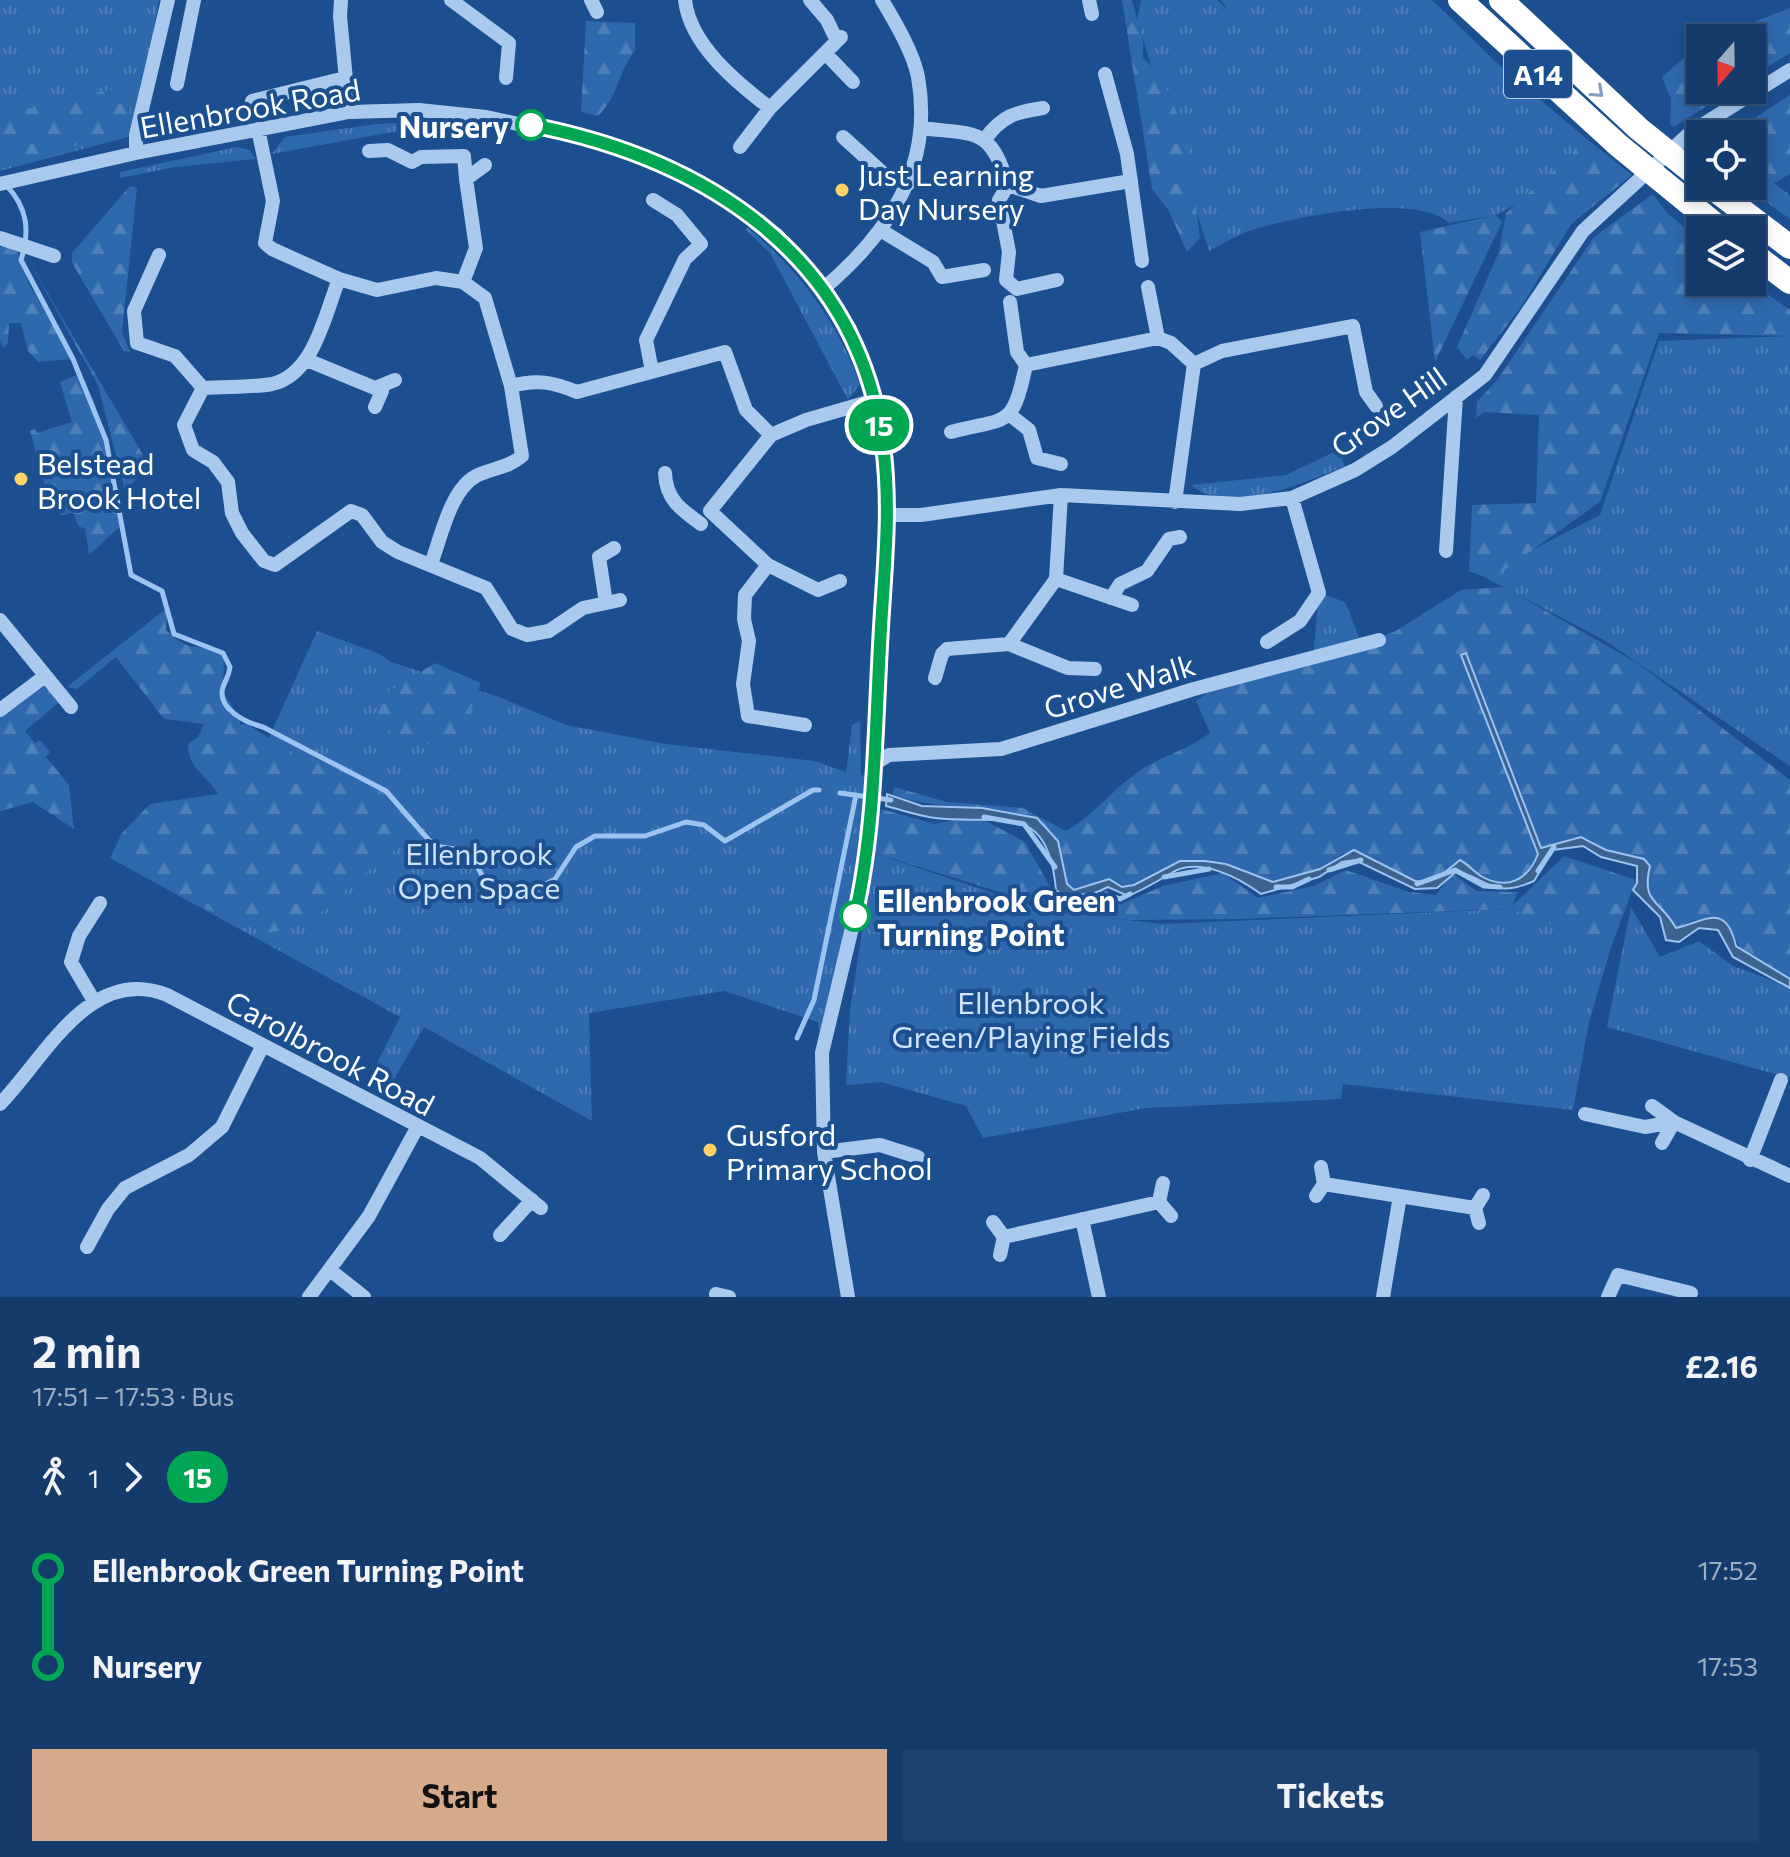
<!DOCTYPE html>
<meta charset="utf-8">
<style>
:root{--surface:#143b6b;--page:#1d4271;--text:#f1f3f6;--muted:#9dadc1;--line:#33557e;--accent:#d6ab8b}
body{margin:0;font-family:Commissioner,sans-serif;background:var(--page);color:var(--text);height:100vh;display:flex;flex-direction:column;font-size:30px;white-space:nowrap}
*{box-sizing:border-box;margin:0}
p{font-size:26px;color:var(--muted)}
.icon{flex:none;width:44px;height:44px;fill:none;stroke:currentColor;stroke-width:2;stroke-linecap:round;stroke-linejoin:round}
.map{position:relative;height:1297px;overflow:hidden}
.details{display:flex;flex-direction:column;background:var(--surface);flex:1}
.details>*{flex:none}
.badge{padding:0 16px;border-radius:26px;font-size:28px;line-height:52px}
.needle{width:52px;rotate:200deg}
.controls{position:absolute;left:1686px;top:24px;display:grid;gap:16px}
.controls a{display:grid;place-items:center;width:80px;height:80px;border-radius:0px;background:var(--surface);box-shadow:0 4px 12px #0003,0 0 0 2px var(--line);font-size:40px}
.map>.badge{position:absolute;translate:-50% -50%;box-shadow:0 0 0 4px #fff}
.legs{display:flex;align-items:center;gap:12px;height:88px;padding:0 32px;font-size:26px}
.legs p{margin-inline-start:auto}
.head{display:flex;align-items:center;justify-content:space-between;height:136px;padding:0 32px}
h1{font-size:44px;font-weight:700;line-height:60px}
.primary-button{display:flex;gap:16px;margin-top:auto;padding:16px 32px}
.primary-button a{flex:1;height:92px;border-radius:0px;background:var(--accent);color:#111;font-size:32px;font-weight:700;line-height:92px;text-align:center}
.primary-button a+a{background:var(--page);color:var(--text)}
ul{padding:0 32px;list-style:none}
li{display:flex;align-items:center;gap:28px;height:96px;font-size:30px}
li i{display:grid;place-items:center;width:12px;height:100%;margin:0 10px;background:currentColor}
li i::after{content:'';width:20px;height:20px;margin:-10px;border:6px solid;border-radius:50%;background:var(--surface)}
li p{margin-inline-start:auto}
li:first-child i{background:linear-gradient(#0000 50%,currentColor 0)}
li:last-child i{background:linear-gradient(currentColor 50%,#0000 0)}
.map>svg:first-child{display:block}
.grass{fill:url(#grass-tufts)}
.forest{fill:url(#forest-firs)}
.water{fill:#3c6290;stroke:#9cc4f0;stroke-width:2}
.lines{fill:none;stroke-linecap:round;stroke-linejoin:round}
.stream{stroke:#9cc4f0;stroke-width:5}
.minor{stroke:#a9c9ee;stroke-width:14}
.highway{stroke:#fff;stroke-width:24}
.oneway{stroke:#829ec1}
.line-1-casing{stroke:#fff;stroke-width:18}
.line-1{stroke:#00a651;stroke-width:12}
.stop-1-dot{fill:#fff;stroke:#00a651;stroke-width:4}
.poi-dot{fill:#ffd166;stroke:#1b4f8f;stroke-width:3}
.labels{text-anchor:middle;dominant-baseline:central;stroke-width:8;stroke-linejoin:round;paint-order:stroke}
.shield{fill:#1b4f8f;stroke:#bbcadd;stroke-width:2}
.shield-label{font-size:28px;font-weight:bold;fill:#fff}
.street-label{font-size:30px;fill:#fff;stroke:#1b4f8f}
.stop-label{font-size:30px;font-weight:bold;fill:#fff;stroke:#1b4f8f;text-anchor:end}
.poi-label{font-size:30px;fill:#fff;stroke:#1b4f8f;text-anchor:start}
.park-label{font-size:30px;fill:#cfe3fa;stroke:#1b4f8f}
</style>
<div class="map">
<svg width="1790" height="1297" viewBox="0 0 1790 1297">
<defs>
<pattern id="grass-tufts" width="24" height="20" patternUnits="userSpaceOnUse" patternTransform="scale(2)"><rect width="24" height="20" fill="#2e69ad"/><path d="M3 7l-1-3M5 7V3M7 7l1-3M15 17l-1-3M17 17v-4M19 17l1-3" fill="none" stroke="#4d80b9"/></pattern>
<pattern id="forest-firs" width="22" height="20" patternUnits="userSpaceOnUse" patternTransform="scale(2)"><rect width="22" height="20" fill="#2e69ad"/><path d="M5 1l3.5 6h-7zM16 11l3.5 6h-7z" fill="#4d80b9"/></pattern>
</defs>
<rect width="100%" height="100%" fill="#1b4f8f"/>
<!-- grass -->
<path class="grass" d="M 0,0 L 159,0 L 136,135 L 0,171 Z
M 1141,0 L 1217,0 L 1228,10 L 1221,0 L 1432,0 L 1498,64 L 1588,140 L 1547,188 L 1496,215 L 1449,223 C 1416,192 1296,217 1255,229 C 1239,234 1224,243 1209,251 L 1137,20 Z
M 432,121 L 431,125 L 272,154 L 285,137 L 376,124 Z
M 237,147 L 249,150 L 256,159 L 175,167 L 120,178 L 120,172 Z
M 748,228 C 799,271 837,320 860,384 L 848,400 L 770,253 L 745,229 Z
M 1790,336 L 1790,766 L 1604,640 L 1482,576 L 1600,515 L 1659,341 Z
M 1338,450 L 1345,466 C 1307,482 1227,517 1191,485 L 1286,475 Z
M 1319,593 L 1345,602 L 1362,644 L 1313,658 Z
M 317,631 L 380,654 L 391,662 L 499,697 L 566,725 L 666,744 L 815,761 L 846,772 L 852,725 L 860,721 L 861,777 L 874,764 L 822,1053 L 818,1022 L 724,991 L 589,1013 L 592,1121 L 424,1027 L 386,1093 L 367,1083 L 400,1017 L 194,904 Z
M 874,853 L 1043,910 L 1162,924 L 1510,909 L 1599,939 L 1611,947 L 1589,1022 L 1573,1110 L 1343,1084 L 1341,1099 L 1146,1108 L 983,1138 L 966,1106 L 881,1082 L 846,1085 L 850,1010 Z
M 1631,907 L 1660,957 L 1699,941 L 1733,966 L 1790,987 L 1790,1078 L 1607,1027 Z"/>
<!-- forest -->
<path class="forest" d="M 1122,0 L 1132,0 L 1143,42 L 1143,58 C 1185,93 1194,186 1200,238 L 1187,252 L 1169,211 L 1152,189 Z
M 1790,8 L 1790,53 L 1752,76 L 1752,38 L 1712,38 Z
M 586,21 L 635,23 L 635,51 C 618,71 618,98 598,116 L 581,112 Z
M 1700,44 L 1700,90 L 1731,90 L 1674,127 L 1670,124 L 1671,99 L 1662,77 Z
M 134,84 L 126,134 L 22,158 L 0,148 L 0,116 Z
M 1790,95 L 1790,174 L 1774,183 L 1790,195 L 1790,219 L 1745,186 L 1752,186 L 1752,134 L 1730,134 Z
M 1588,140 L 1632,175 L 1571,224 L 1522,306 L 1480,360 L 1473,355 L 1467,360 L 1457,347 L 1499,252 L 1506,213 Z
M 130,186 L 137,188 L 122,332 L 130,352 L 124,351 L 72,263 L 72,253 Z
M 1653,194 L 1667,213 L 1700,240 L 1700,282 L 1750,282 L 1790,310 L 1790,336 L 1659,333 L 1600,502 L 1500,573 L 1482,576 L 1469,571 L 1472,505 L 1536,503 L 1539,415 L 1484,412 L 1476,418 L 1477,402 L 1498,379 L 1594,237 Z
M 1496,215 L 1502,222 L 1435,362 L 1420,232 Z
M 6,244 L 15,245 L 29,284 L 73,359 L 38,362 L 28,351 L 21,323 L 9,323 L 8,344 L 3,348 L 0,341 L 0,247 Z
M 30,263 L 149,465 L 125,491 L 98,385 Z
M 81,373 L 95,404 L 124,523 L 89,555 L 85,528 L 79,527 L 73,512 L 61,516 L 55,500 L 49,502 L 30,431 L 35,429 L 37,433 L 72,422 L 60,382 Z
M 1504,587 L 1639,664 L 1790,780 L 1790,979 C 1769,967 1739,958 1734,933 L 1694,920 L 1676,928 C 1660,898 1641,904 1650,866 L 1644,859 L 1606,850 L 1591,840 L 1572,838 L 1541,849 L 1461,655 L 1538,854 L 1524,878 L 1501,883 L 1480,875 L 1465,862 L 1455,863 L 1439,877 L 1426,882 L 1415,881 L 1365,854 L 1344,853 L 1320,869 L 1273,882 L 1205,861 L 1180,861 L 1147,881 L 1122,887 L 1114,881 L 1074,890 L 1067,884 L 1058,841 C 1049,834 1035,818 1023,815 C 981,803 938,811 893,795 L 894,787 L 947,802 L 1023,808 L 1066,831 C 1095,815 1115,786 1144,768 C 1167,754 1187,750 1210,733 L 1196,701 L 1210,691 L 1394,632 L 1461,590 Z
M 168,607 L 166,630 C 182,646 191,649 213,647 L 224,656 L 223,692 L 240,719 L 240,725 L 247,724 L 300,758 L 388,789 L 421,831 L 357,879 L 328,908 L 292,929 L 265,933 L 194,904 L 110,858 L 122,833 L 150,804 L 218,794 C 208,775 189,772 188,744 L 198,737 L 204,724 L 164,719 L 116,657 L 77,689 L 67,687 Z
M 435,663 L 481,683 L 456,746 C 426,744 368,744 380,697 Z
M 51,682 L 63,699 L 25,731 L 35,743 L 40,740 L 50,752 L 46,757 L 69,785 L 74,829 L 33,802 L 0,811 L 0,702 Z
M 881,809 L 935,824 L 975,815 L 1025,842 L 1057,899 L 1121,904 L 1163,886 L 1223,873 L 1258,898 L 1314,886 L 1346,870 L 1409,892 L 1436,895 L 1452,873 L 1477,891 L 1518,892 L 1512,906 L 1564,856 L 1636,880 L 1611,947 L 1510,909 L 1238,919 L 1129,920 L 1064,912 L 874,853 Z"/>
<!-- water -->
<path class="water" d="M 1466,653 L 1541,848 L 1581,837 L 1606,850 L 1644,859 L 1650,866 C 1641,904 1659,898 1676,928 C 1704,922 1726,901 1736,946 L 1790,979 L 1790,988 L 1733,957 L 1718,930 L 1699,928 L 1679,942 L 1666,940 L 1660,917 L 1633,890 L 1637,883 L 1637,866 L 1601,857 L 1583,846 L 1553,850 L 1534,881 C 1493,899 1489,880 1457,871 L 1437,888 L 1415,889 L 1355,860 L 1342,862 L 1319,877 L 1261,894 C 1239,878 1201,857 1173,872 C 1158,881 1145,889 1128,896 L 1108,887 C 1092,895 1071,905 1056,890 C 1048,798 1000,826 935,818 C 919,816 902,810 886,806 L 887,794 L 922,806 L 982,808 L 1037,818 L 1058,841 L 1067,884 L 1074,890 L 1109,879 L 1122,887 L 1134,885 L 1180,861 L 1205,861 L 1226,864 L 1273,882 L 1320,869 L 1354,850 L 1415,881 L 1426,882 L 1439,877 L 1460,860 C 1468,864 1473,871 1481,876 C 1507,891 1528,880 1538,854 L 1461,655 Z"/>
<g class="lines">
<!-- stream -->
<path class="stream" d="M 6,185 C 28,208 30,231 21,260 L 73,359 L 106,440 L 131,575 L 162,591 L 174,634 L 223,653 L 230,667 C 229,676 226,679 223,687 C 216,709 247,723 263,727 L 386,791 L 434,846 L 469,851 L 484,879 L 492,886 L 516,893 L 537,889 L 555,879 L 576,847 L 595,836 L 645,836 L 686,822 L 704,825 L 725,841 L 813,790 L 819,790
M 840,793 L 891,800
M 984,817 L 1024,824 L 1055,867
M 1329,870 L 1361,860
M 1538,871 L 1554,847
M 1164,877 L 1209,869
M 1417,884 L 1455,870 L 1484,886 L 1500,887
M 1276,887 L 1292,887 L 1309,879
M 1070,897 L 1107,894 L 1120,899 L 1130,894
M 797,1038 L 814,1000 L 856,795"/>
<!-- minor -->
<path class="minor" d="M 341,0 L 340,16 L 349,112
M 451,0 L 509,43 L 506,78
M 591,0 L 597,12
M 685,0 C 690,45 737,83 770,108
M 810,0 L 827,20 L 837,41
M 1089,0 L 1092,14
M 825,53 L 853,82
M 1105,74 L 1127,154 L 1142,261
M 177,84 L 194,0
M 252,101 L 345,78
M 921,128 C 976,135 990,126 1008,185 L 1041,196 L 1131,181
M 258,129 L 273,201 L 265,243 L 272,249 L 339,279 L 377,290 L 436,278 L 463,282 L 485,298 L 511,386 L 522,456 C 508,468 492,468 476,476 C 450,490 441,538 431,564
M 843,137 L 885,175 L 908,184
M 985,139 C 1002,116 1015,112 1043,108
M 740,147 L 770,108 L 841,37
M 369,151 L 388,150 L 412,162 L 421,157 L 464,156 L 466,179
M 136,153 L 136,135 L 168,0
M 0,184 L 136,153 L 349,112 L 419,110 L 486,117 L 611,144 L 708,188 L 777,235 L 823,289 L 850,329 L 875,400 L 883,446 L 887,499 L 874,764 L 861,890 L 822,1053 L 824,1152 L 848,1297
M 1008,185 L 999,200 L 1009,252 L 1006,280 L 1017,289 L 1057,280
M 882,231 L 933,262 L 942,277 L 984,270
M 0,238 L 54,256
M 159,255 L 134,311 L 137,343 L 175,356 L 203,388
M 463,282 L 476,248 L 466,179 L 485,165
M 1148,287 L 1158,338
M 823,289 C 888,234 934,167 918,77 C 913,52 895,22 882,0
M 1010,302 L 1017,352 L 1026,365 L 1158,338 L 1171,343 L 1194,364 L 1175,502
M 307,360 L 382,391 L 375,407
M 1194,364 L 1222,351 L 1353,326 L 1366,392 L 1376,406
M 652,371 L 646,340 L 685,259 L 701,244 L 677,215 L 653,200
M 511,386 C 537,379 553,382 577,392 L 725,352 L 746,410 L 771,435
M 203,388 L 184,425 L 193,450 L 213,462 L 228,482 L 232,513 L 242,533 L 264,561 L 275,565 L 351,511 L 362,515 L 382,542 L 398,552 L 486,588 L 512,629 L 527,635 L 549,631 L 583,608 L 620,600
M 203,388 C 225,386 250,388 272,384 C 314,375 325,314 339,279
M 375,388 L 395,380
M 1009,414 L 1029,430 L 1037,458 L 1061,464
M 951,432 C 1008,417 1012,430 1026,365
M 665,473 C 666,499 680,509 701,524
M 886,515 L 921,515 L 1061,495 L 1240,504 L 1292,498 L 1355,470 L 1392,447 L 1485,375 L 1583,231 L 1691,132 L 1790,70
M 1446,551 L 1456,397
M 768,565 L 818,590 L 840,581
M 1056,579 L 1132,605
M 1111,598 L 1120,584 L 1147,571 L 1169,539 L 1180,537
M 606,603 L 599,557 L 614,548
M 0,620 L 71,707
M 1267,642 L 1300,621 L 1319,593 L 1292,498
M 1009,644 L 1068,668 L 1095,669
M 935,678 L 942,654 L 947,649 L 1009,644 L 1056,579 L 1061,495
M 0,710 L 45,676
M 805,725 L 748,716 L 743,684 L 749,641 L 744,619 L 745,595 L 768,565 L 710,511 L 771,435 L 806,420 L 875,400
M 874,764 L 889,755 L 1001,749 L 1194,689 L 1379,640
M 94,1001 L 71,962 L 79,936 L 100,903
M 0,1104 C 45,1058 90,964 167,995 L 480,1158 L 541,1208
M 1652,1106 L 1674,1122 L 1790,1176
M 1585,1114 L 1645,1127 L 1674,1122
M 1662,1143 L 1674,1122
M 824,1152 L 880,1145 L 918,1157
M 1750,1160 L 1781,1080
M 1163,1183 L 1159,1202 L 1171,1216
M 1324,1184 L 1475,1208
M 1316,1196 L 1324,1184 L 1321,1167
M 1082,1219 L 1099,1297
M 993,1222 L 1004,1237 L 1000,1255
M 1479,1223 L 1475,1208 L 1483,1195
M 500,1235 L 532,1200
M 1004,1237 L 1159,1202
M 87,1247 L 108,1209 L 125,1188 L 189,1155 L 222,1127 L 263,1045
M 330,1270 L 364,1297
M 716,1294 L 729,1297
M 309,1297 L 369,1216 L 418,1126
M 1383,1297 L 1400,1196
M 1608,1297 L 1618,1275 L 1691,1293"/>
<!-- highway -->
<path class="highway" d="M 1460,0 L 1618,145 L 1722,230
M 1501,0 L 1639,129 L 1700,178
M 1710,186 L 1790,247
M 1752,253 L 1790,282"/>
</g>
<!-- one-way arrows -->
<defs><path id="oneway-chevron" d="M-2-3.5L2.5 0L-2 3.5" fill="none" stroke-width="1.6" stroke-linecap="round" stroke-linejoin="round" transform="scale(2)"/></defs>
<use class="oneway" href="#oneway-chevron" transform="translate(1598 92) rotate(42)"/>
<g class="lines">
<defs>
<path id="line-1" d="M 531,125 C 706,159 859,256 883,446 C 892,512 883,580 880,646 C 875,735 875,829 855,916"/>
</defs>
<!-- line-1 casing -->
<use href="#line-1" class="line-1-casing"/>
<!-- line-1 -->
<use href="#line-1" class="line-1"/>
</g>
<!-- markers -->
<g class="stop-1-dot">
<circle cx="531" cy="125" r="14"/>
<circle cx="855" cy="916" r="14"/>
</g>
<g class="poi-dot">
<circle cx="842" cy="190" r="8"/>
<circle cx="21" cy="479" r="8"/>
<circle cx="710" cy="1150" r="8"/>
</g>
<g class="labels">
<!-- shield labels -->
<rect class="shield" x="1504" y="50" width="68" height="48" rx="6"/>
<g class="shield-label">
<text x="1538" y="74">A14</text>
</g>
<!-- street labels -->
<g class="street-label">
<text transform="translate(250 107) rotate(-10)">Ellenbrook Road</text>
<text transform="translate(1388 411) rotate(-35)">Grove Hill</text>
<text transform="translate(1119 685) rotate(-17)">Grove Walk</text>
<text transform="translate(331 1052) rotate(28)">Carolbrook Road</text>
</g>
<!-- stop labels -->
<g class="stop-label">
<text x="509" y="125">Nursery</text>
<text x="877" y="899" text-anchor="start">Ellenbrook Green<tspan x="877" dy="34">Turning Point</tspan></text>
</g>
<!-- poi labels -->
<g class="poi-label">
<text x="858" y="173">Just Learning<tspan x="858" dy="34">Day Nursery</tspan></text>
<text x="37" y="462">Belstead<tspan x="37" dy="34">Brook Hotel</tspan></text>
<text x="726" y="1133">Gusford<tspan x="726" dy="34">Primary School</tspan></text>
</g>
<!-- park labels -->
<g class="park-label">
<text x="479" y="852">Ellenbrook<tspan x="479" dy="34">Open Space</tspan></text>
<text x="1031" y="1001">Ellenbrook<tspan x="1031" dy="34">Green/Playing Fields</tspan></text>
</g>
</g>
</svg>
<div class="controls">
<a><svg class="needle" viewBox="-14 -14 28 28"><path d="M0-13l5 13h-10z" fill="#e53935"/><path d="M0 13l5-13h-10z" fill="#9dadc1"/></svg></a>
<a><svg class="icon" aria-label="locate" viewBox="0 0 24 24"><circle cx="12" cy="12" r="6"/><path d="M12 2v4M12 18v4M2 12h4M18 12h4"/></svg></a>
<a><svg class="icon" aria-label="layers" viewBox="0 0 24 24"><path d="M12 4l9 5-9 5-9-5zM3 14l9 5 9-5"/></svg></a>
</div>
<b class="badge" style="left:879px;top:425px;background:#00a651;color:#fff">15</b>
</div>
<section class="details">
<div class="head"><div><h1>2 min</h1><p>17:51 – 17:53 · Bus</p></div><b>£2.16</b></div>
<div class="legs"><svg class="icon" aria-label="walk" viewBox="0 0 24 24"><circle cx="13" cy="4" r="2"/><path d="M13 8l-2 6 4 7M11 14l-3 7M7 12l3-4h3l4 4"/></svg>1<svg class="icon" aria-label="forward" viewBox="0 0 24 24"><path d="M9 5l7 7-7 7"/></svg><b class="badge" style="background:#00a651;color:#fff">15</b></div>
<ul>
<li><i style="color:#00a651"></i><b>Ellenbrook Green Turning Point</b><p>17:52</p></li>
<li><i style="color:#00a651"></i><b>Nursery</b><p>17:53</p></li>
</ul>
<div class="primary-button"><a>Start</a><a>Tickets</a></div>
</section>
